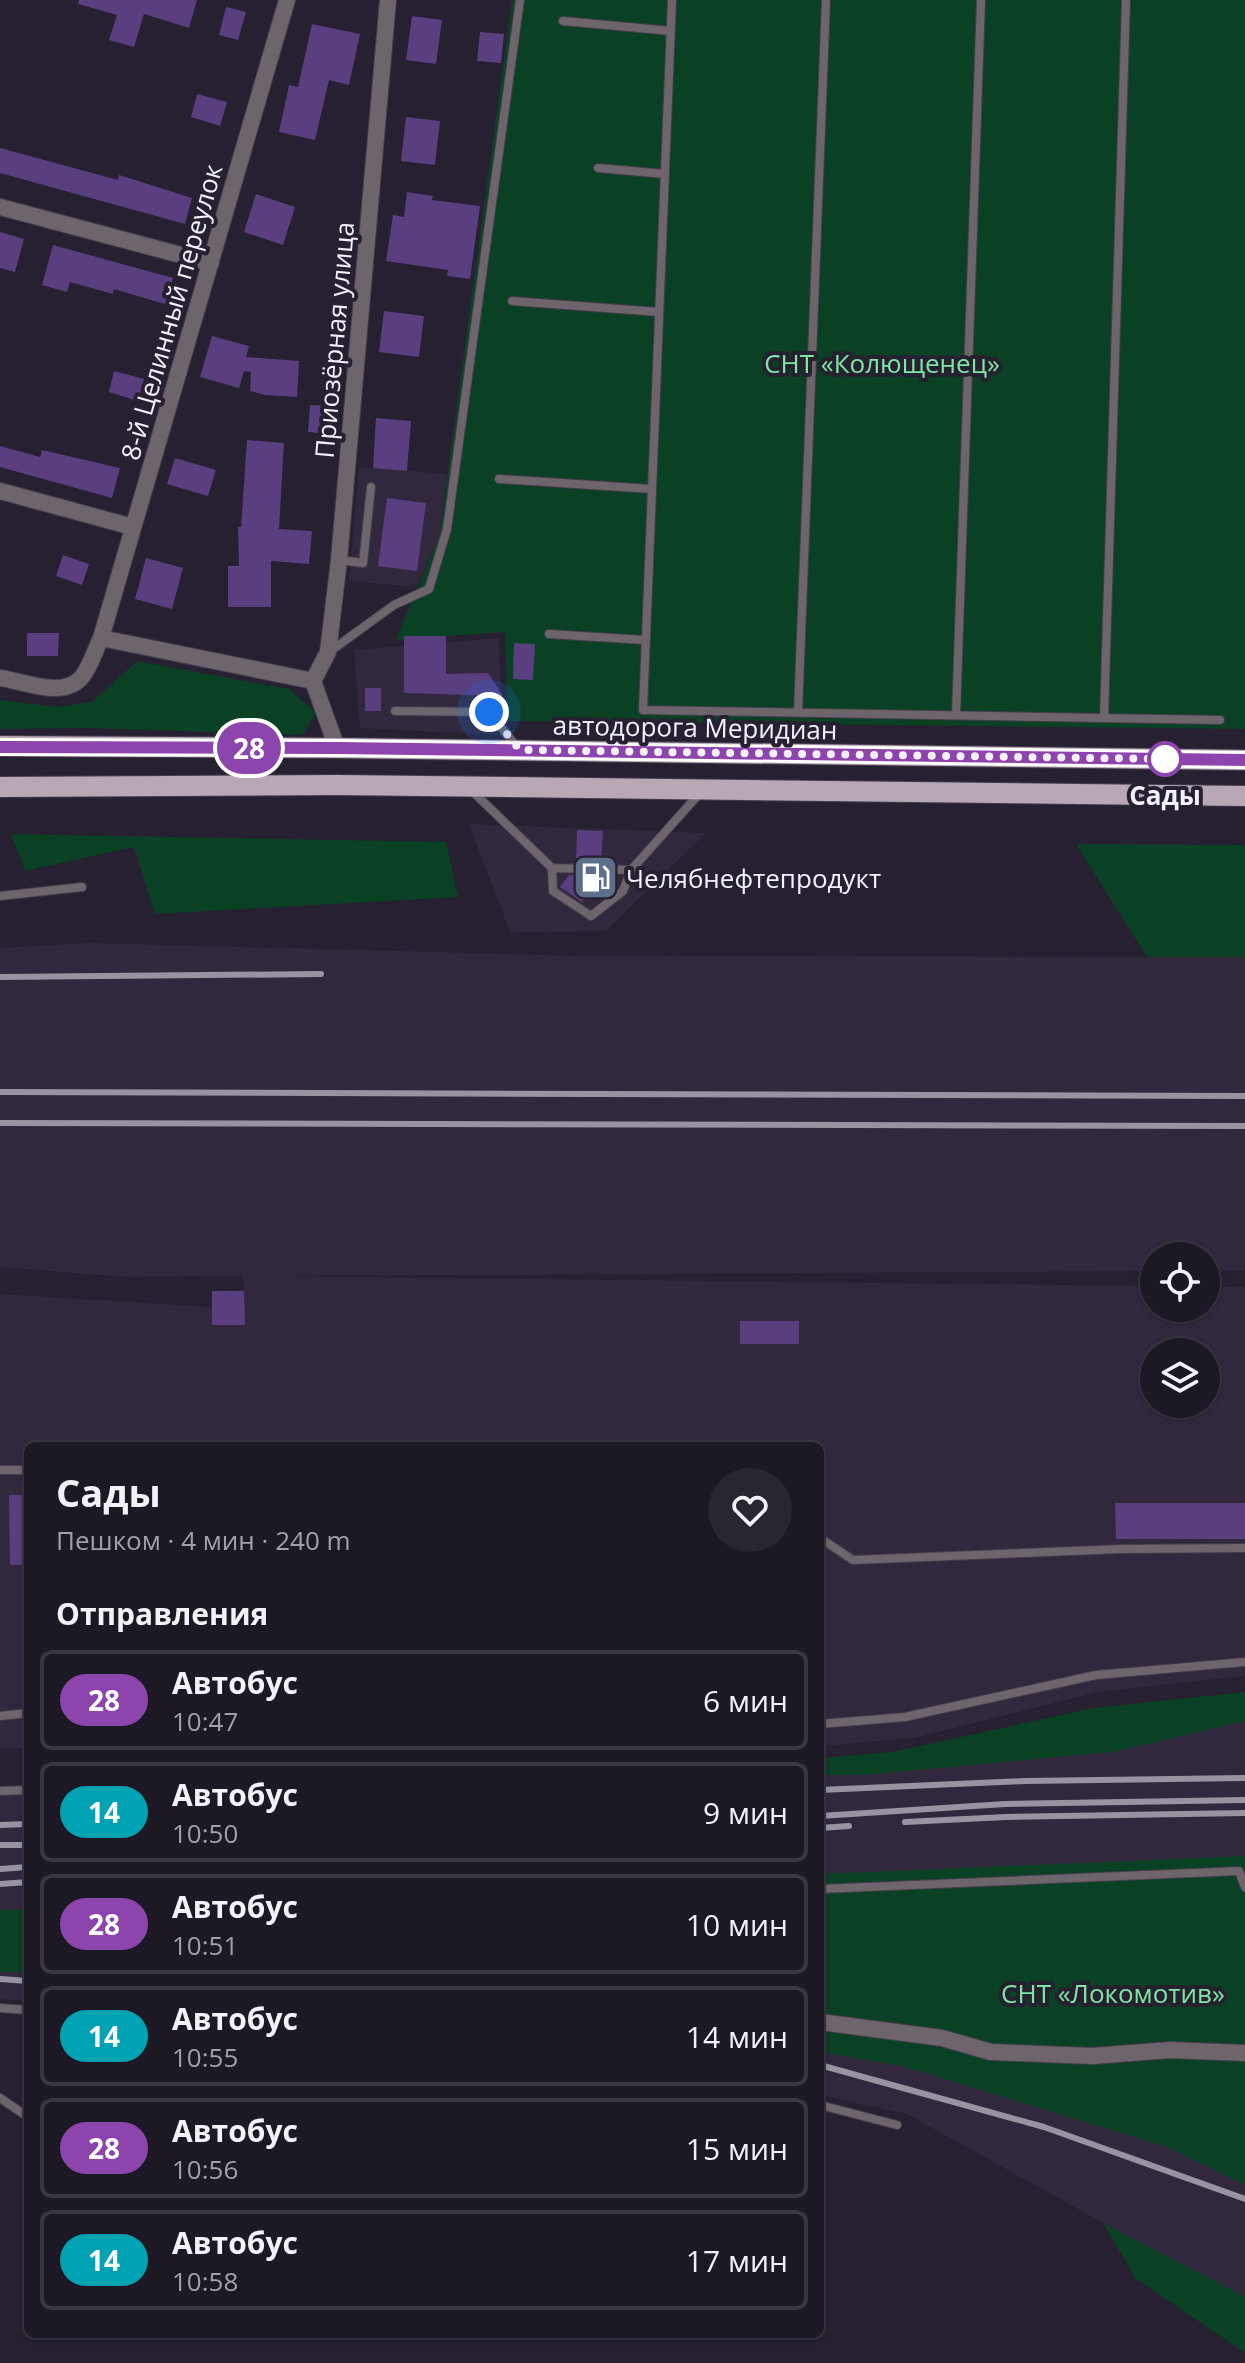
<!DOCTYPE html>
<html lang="ru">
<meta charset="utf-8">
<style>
:root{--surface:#1c1824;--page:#292531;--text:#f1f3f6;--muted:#a0a0a6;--line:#3a3741}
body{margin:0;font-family:"Open Sans",sans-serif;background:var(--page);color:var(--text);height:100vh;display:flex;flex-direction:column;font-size:30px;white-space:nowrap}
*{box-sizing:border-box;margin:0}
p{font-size:26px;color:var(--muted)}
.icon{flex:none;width:44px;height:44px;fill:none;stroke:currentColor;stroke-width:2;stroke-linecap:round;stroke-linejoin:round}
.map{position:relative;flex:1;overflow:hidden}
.drawer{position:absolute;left:24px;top:1442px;width:800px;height:896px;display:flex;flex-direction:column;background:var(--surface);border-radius:12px;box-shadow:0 2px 6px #0004,0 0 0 2px var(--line)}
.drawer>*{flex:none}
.badge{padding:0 16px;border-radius:26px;font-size:28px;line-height:52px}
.fabs{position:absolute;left:1140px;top:1242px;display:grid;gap:16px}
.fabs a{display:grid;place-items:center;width:80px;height:80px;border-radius:50%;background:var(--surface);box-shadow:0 2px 6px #0004,0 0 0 2px var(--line);font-size:40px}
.you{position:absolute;width:40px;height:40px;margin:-20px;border:6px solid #fff;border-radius:50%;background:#1a73e8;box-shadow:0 0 0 12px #1a73e833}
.map>.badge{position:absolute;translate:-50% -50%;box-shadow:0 0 0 4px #fff}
h2{padding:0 32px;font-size:30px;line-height:72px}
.round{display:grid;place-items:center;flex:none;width:84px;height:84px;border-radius:42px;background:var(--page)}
.headline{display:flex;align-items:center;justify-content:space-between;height:136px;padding:0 32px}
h1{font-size:38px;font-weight:700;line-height:60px}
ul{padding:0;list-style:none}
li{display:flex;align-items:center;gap:24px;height:100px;margin:0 16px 12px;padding:0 16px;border:4px solid var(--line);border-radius:12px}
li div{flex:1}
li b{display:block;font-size:30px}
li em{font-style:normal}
li .badge{min-width:88px;font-weight:700;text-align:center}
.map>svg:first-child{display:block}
.built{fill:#31283e;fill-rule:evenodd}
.green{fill:#0a4023}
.building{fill:#593e80}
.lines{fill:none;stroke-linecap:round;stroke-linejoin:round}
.lane-casing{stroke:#433d4d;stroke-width:10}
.street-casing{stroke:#433d4d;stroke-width:18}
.primary-casing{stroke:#433d4d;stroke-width:22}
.lane{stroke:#6d656b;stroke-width:8}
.street{stroke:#6d656b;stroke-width:16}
.primary{stroke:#b8a7b4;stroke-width:20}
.rail{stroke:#9893a1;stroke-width:6}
.line-casing{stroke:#fff;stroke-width:18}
.line{stroke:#8e44ad;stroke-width:12}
.walk{stroke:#f5f1fc;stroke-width:8;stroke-dasharray:0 14.4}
.stop-dot{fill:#fff;stroke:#8e44ad;stroke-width:4}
.labels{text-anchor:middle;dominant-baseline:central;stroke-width:8;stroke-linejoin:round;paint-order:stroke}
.street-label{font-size:26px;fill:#f5f1fc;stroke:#262030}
.park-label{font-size:26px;fill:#7be7a3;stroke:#262030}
.stop-label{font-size:26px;font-weight:bold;fill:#f5f1fc;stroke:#262030}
.poi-label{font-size:26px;fill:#f5f1fc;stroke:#262030;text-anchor:start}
</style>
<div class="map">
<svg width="1245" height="2363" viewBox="0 0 1245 2363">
<rect width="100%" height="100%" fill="#262030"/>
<!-- built -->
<path class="built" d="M 359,467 L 447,474 L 439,536 L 417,587 L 349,581 Z
M 499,638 L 502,735 L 360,728 L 354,650 Z
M 469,824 L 706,833 L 606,931 L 510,932 Z
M 89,943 L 588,956 L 1245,957 L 1245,1271 L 1206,1271 L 1206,1256 L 1154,1256 L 1154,1271 L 271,1276 L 1154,1286 L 1154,1308 L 1206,1308 L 1206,1287 L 1245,1287 L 1245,1676 L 1098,1692 L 914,1738 L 820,1746 L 820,1446 L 28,1446 L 28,1748 L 0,1748 L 0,1294 L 211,1307 L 212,1291 L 244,1290 L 243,1276 L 126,1277 L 0,1267 L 0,948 ZM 1154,1352 L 1206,1352 L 1206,1404 L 1154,1404 Z
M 1245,1721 L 1245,1856 L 820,1874 L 820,1775 L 865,1775 L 1113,1752 Z
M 28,1793 L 28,1909 L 0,1910 L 0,1795 Z
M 0,1972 L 28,1972 L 28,2001 L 0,1999 Z
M 820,2052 L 905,2067 L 1167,2147 L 1245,2185 L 1245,2297 L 1103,2223 L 907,2114 L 820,2095 Z"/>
<!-- green -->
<path class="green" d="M 512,0 L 1245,0 L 1245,729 L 508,721 L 505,632 L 396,640 L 439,536 Z
M 137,661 L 289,689 L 316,713 L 302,735 L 85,728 L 0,729 L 0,700 L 58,707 L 92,702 Z
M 11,834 L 446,842 L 458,897 L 155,914 L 134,847 L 25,871 Z
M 1076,844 L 1245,845 L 1245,957 L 1147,957 Z
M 1245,1692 L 1245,1721 L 1113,1752 L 865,1775 L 820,1775 L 820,1758 L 892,1752 L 1093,1708 Z
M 1245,1856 L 1245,2185 L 1167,2147 L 905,2067 L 820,2052 L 820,1874 Z
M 28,1909 L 28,1972 L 0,1972 L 0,1910 Z
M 1103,2223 L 1245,2297 L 1245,2353 L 1136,2279 Z"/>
<!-- building -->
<path class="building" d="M 79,0 L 197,0 L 189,28 L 144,14 L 134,47 L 109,40 L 117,15 L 78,4 Z
M 226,7 L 246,12 L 238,40 L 219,35 Z
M 412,16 L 442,20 L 436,64 L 406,60 Z
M 312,24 L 360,34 L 349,85 L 329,80 L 315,140 L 279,132 L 289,85 L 298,87 Z
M 480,32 L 504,34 L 501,63 L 477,61 Z
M 197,94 L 227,102 L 220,126 L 191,117 Z
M 406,117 L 440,121 L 435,165 L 401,161 Z
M 0,148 L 118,180 L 119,175 L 192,198 L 185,224 L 0,173 Z
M 407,192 L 433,196 L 432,200 L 480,206 L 470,279 L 447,276 L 448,270 L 386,261 L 393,215 L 404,217 Z
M 256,194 L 295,207 L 283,245 L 244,232 Z
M 0,232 L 24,239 L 15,272 L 0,268 Z
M 53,245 L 173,278 L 165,304 L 114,289 L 113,294 L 70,282 L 67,292 L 42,285 Z
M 384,311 L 424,316 L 419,357 L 379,352 Z
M 212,336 L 249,346 L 246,357 L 299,361 L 297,397 L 265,395 L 250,391 L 251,372 L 244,371 L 239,388 L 200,377 Z
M 114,371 L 144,379 L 138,401 L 109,392 Z
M 310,405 L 331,406 L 329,434 L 308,432 Z
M 376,418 L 411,421 L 407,471 L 373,468 Z
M 247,440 L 284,443 L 279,529 L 312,531 L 309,564 L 271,561 L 271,607 L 228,607 L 228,566 L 239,566 L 238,527 L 241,527 Z
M 0,446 L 40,457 L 42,450 L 120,468 L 112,498 L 0,467 Z
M 175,458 L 216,470 L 208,496 L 167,484 Z
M 387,498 L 426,503 L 417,571 L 378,566 Z
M 63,555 L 89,564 L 82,585 L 56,576 Z
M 146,558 L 183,568 L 172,609 L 135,599 Z
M 27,633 L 59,633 L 58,656 L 27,656 Z
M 404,636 L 446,636 L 446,674 L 488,673 L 503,696 L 404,693 Z
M 514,643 L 535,644 L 533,680 L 513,679 Z
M 365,688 L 381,688 L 381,711 L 365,711 Z
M 577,830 L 603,831 L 601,862 L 576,862 Z
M 569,875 L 606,876 L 609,882 L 593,888 L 582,902 L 560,887 Z
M 212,1291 L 244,1291 L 245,1325 L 212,1325 Z
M 740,1321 L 799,1321 L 799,1344 L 740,1344 Z
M 9,1495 L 28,1495 L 28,1565 L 10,1565 Z
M 1115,1503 L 1245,1503 L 1245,1539 L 1116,1539 Z"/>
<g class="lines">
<defs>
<path id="lane" d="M 672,0 L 643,710 L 1220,720
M 563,21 L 671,31
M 598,168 L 665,174
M 512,301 L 659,312
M 499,479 L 652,489
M 339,560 L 363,563 L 371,487
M 549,634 L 645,640
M 329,652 L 394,605 L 429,589 L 447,529 L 520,0
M 395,711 L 489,712 L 517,747
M 798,712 L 826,0
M 956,715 L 981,0
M 1104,718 L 1126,0
M 471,790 L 552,868 L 631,870 L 700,793
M 552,868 L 553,891 L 591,916 L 623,891 L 631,870
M 0,896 L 82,887
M 0,1470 L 28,1470
M 820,1538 L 853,1560 L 1121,1549 L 1245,1548
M 0,1716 L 28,1713
M 820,1724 L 905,1717 L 1096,1675 L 1245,1662
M 0,1791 L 28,1790
M 820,1889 L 1239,1871 L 1245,1887
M 0,2008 L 28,2010
M 0,2098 L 28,2117
M 820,2105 L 897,2125"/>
<path id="street" d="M 0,207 L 211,263
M 0,491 L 133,527
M 101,638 L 313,681 L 337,748
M 0,678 C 23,681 62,699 81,678 C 90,668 95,650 101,638 L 287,0
M 313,681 L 328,652 L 339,560 L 388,0
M 820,2022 L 942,2038 L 991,2052 L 1092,2056 L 1170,2050 L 1245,2053"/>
<path id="primary" d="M 0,746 L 337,748 L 1245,760
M 0,787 L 337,785 L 1245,796"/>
</defs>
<!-- lane casing -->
<use href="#lane" class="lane-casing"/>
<!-- street casing -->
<use href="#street" class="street-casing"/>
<!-- primary casing -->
<use href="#primary" class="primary-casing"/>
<!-- lane -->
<use href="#lane" class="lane"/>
<!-- street -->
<use href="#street" class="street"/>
<!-- primary -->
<use href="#primary" class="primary"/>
<!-- rail -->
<path class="rail" d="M 0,977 L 321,974
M 0,1092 L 1245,1096
M 0,1123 L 1245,1126
M 820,1790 L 1025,1781 L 1245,1778
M 820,1816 L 1005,1804 L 1245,1800
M 905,1822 L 1006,1817 L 1245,1813
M 0,1825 L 28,1824
M 820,1828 L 849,1826
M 0,1845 L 28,1845
M 0,1869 L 28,1867
M 0,1884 L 28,1882
M 0,1979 L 28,1981
M 820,2065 L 1044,2127 L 1245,2199"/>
</g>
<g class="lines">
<defs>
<path id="line" d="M 0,747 L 337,748 L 1245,760"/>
</defs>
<!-- line casing -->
<use href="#line" class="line-casing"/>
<!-- line -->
<use href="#line" class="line"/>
<!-- walk -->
<path class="walk" d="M 489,712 L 520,750 L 1165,759"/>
</g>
<!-- icons -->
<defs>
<symbol id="fuel-square" viewBox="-11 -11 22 22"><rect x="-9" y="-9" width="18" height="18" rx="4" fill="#5c6f8a" stroke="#262030"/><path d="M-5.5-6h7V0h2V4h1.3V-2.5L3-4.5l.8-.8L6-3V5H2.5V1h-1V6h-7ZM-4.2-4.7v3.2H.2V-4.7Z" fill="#fff"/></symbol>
</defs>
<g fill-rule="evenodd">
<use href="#fuel-square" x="570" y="852" width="51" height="51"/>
</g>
<!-- markers -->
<circle class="stop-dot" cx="1165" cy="759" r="16"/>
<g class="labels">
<!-- street labels -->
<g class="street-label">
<text transform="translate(171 312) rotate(-74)">8-й Целинный переулок</text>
<text transform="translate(334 340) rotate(-85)">Приозёрная улица</text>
<text transform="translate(695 727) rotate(1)">автодорога Меридиан</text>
</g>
<!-- park labels -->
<g class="park-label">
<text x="882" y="363">СНТ «Колющенец»</text>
<text x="1113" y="1993">СНТ «Локомотив»</text>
</g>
<!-- stop labels -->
<g class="stop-label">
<text x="1165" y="795">Сады</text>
</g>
<!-- poi labels -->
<g class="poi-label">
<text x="626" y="878">Челябнефтепродукт</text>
</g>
</g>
</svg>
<div class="fabs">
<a><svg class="icon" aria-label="locate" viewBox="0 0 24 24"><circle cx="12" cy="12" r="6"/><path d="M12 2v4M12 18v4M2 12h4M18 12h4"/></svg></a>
<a><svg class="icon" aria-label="layers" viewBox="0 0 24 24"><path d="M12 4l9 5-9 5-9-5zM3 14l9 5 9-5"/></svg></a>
</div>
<div class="you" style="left:489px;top:712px"></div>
<b class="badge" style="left:249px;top:748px;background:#8e44ad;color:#fff">28</b>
<section class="drawer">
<div class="headline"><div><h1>Сады</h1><p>Пешком · 4 мин · 240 m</p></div><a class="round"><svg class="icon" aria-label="heart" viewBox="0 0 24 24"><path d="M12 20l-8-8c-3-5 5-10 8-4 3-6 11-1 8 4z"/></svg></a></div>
<h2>Отправления</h2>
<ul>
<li><span class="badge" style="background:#8e44ad;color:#fff">28</span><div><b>Автобус</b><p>10:47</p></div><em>6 мин</em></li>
<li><span class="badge" style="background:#00a3b4;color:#fff">14</span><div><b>Автобус</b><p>10:50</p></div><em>9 мин</em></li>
<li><span class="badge" style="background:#8e44ad;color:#fff">28</span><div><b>Автобус</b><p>10:51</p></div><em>10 мин</em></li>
<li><span class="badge" style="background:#00a3b4;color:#fff">14</span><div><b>Автобус</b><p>10:55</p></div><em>14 мин</em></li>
<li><span class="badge" style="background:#8e44ad;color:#fff">28</span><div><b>Автобус</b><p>10:56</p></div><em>15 мин</em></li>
<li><span class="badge" style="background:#00a3b4;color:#fff">14</span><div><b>Автобус</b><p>10:58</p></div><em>17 мин</em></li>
</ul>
</section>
</div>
